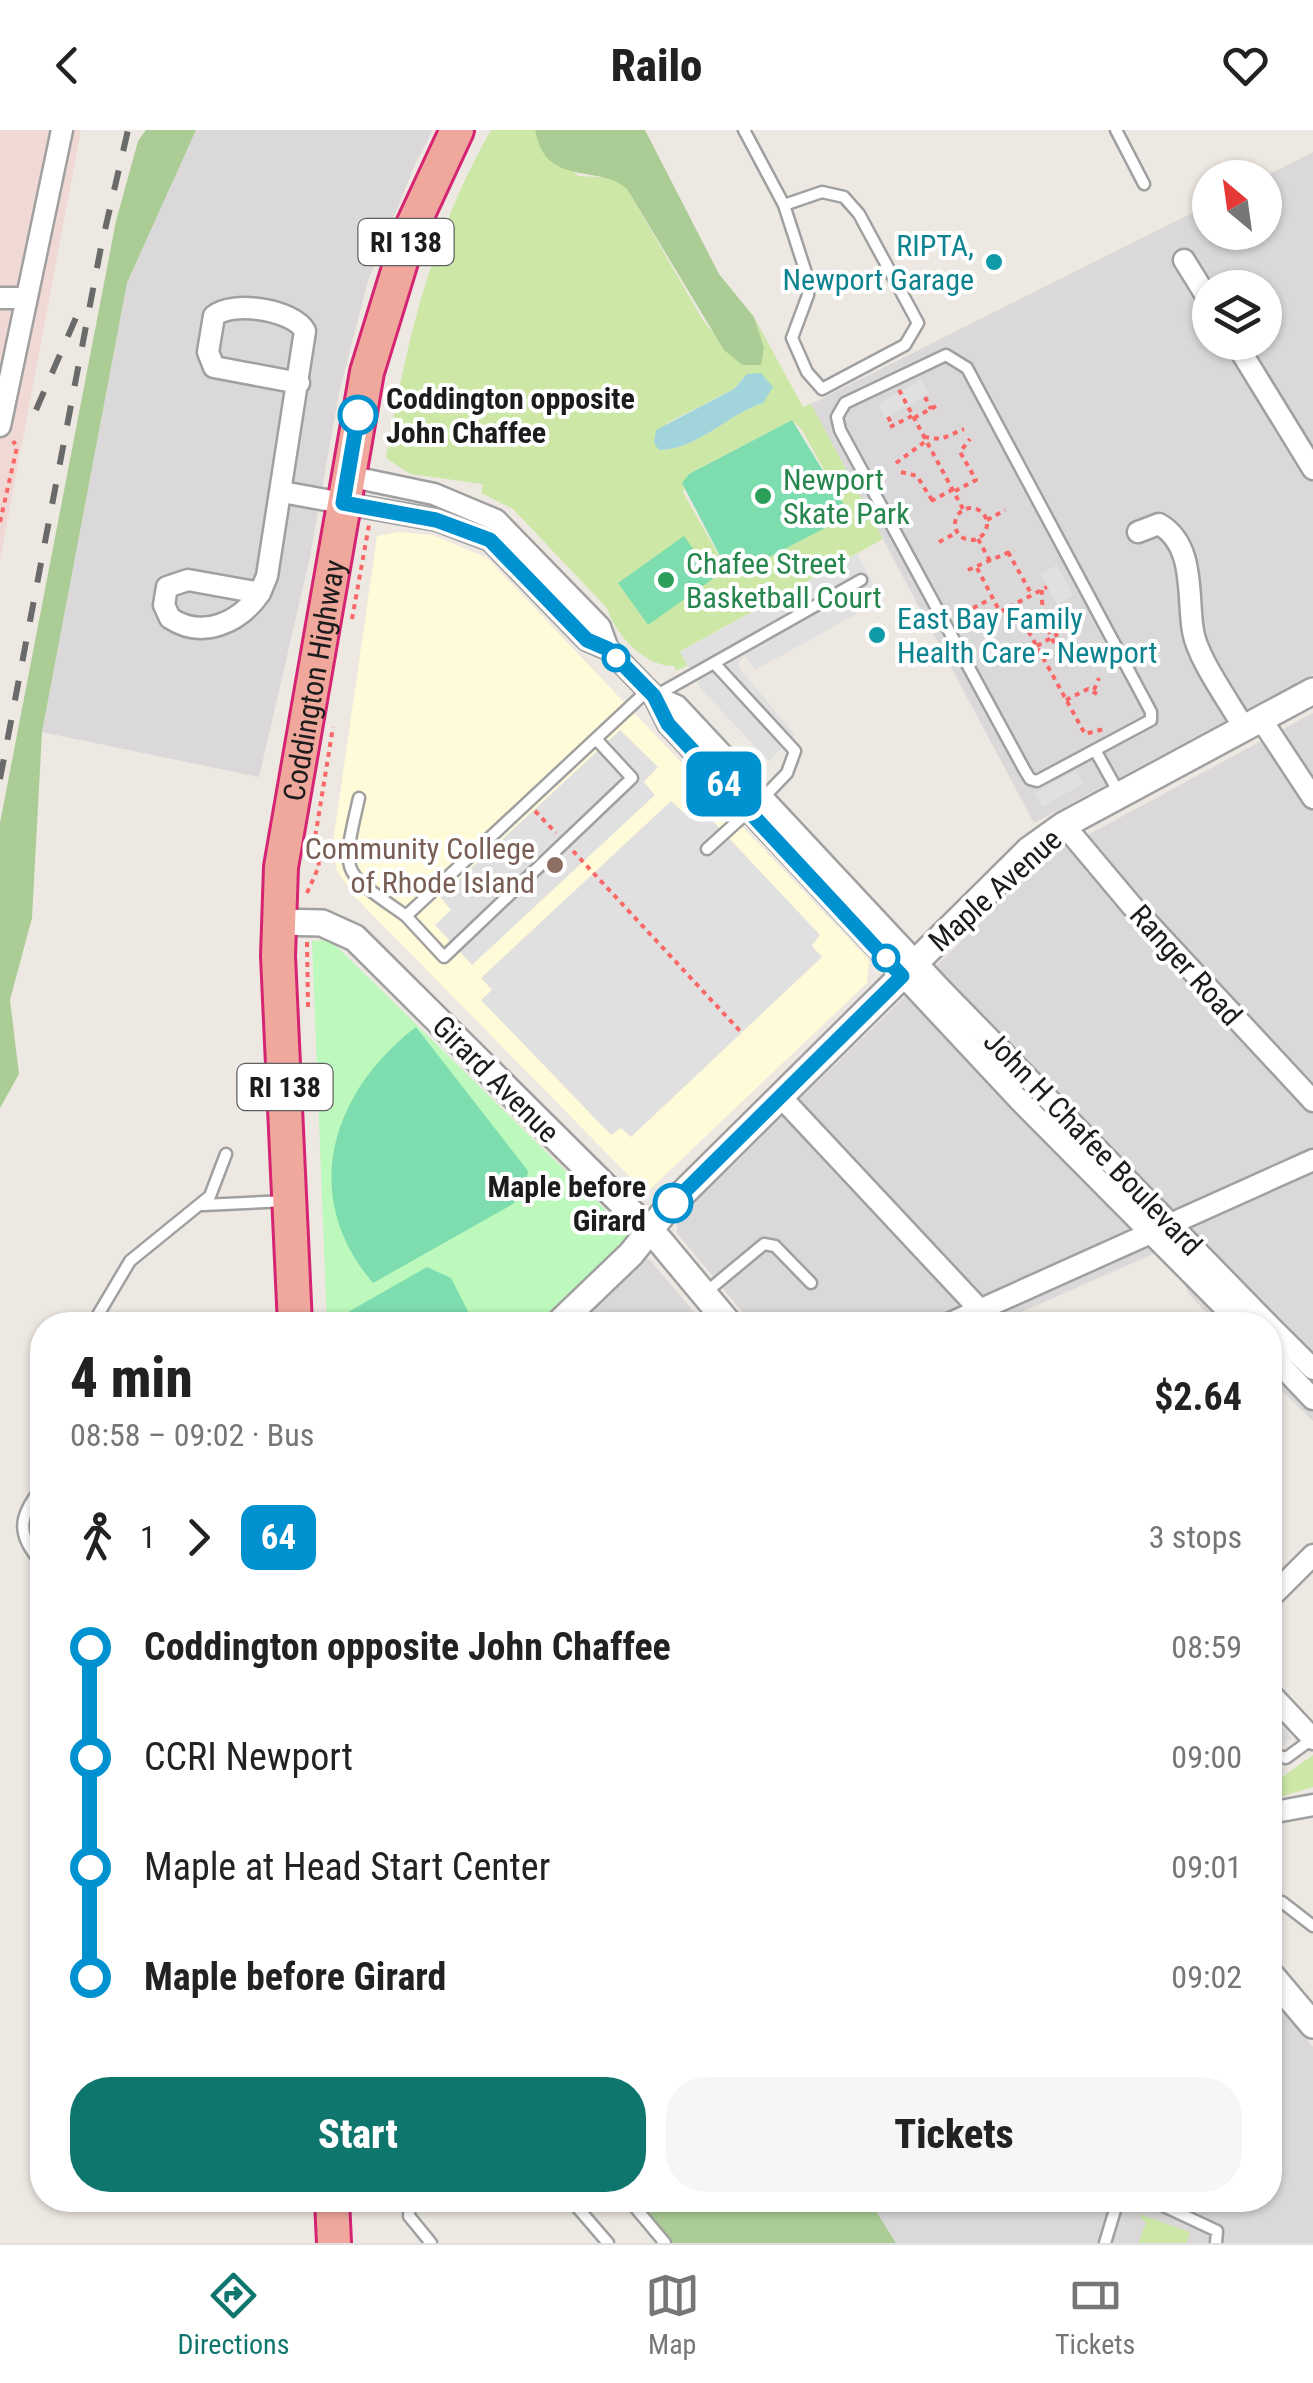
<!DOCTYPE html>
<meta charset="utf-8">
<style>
:root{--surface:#fff;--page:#f6f6f6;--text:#222;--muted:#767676;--line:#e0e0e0;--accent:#0f766e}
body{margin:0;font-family:"Roboto Condensed",sans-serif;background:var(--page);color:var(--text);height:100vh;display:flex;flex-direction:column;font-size:38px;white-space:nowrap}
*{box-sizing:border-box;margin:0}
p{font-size:32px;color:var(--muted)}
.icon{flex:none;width:55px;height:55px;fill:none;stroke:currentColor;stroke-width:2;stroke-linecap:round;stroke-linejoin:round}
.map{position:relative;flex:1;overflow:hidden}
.panel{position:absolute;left:30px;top:1182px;width:1252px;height:900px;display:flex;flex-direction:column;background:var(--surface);border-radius:40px;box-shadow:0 2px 8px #0004}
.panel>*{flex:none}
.badge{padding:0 20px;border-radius:15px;font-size:35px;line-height:65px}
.needle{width:65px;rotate:331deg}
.fabs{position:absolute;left:1192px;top:30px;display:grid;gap:20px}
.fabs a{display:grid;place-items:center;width:90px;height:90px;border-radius:50%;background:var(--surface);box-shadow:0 2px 8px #0004;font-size:50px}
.map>.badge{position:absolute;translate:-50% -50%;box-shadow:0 0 0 5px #fff}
.legs{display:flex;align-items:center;gap:15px;height:110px;padding:0 40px;font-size:32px}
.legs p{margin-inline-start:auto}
.overview{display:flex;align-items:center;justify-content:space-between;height:170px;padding:0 40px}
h1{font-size:55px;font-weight:800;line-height:75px}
.cta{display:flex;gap:20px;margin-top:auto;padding:20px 40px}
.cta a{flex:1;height:115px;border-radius:40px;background:var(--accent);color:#fff;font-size:40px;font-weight:800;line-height:115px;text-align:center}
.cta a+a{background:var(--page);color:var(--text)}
ul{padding:0 40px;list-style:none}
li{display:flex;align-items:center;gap:35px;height:110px;font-size:38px}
li i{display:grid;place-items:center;width:15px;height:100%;margin:0 12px;background:currentColor}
li i::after{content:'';width:25px;height:25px;margin:-12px;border:8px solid;border-radius:50%;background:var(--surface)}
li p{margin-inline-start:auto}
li:first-child i{background:linear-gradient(#0000 50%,currentColor 0)}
li:last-child i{background:linear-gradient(currentColor 50%,#0000 0)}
header{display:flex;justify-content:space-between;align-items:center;height:130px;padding:0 40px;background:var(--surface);font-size:45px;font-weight:800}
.tab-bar{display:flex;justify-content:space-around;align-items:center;height:140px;border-top:2px solid var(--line);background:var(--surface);font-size:28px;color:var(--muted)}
.tab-bar a{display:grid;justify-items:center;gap:5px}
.tab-bar .active{color:var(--accent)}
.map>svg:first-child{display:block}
.residential{fill:#dad8d9;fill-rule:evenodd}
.education{fill:#fffbd8}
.military{fill:#f0d8d4}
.grass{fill:#cde8a6;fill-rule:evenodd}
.forest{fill:#abcd95}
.park{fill:#bdf9bc}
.pitch{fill:#7eddaf}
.parking{fill:#e0e0e0}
.water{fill:#a1d4db}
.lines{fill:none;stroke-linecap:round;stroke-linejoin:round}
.service-casing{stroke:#a0a0a0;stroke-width:15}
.minor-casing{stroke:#a0a0a0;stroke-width:25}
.tertiary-casing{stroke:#a0a0a0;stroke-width:30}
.trunk-casing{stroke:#d52472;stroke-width:38}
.path{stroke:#f96766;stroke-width:4;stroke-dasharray:5 5;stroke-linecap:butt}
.service{stroke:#fff;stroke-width:10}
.minor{stroke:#fff;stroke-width:20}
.tertiary{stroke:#fff;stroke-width:25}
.trunk{stroke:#f0a89d;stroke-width:32}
.rail{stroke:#6a6a6a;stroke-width:6;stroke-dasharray:20 20;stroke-linecap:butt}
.line-1-casing{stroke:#fff;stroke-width:22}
.line-1{stroke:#0092d0;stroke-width:15}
.culture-dot{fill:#0f9aa8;stroke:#fff;stroke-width:4}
.stop-1-dot{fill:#fff;stroke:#0092d0;stroke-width:5}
.leisure-dot{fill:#2e9e5b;stroke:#fff;stroke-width:4}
.education-dot{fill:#8d6e63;stroke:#fff;stroke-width:4}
.labels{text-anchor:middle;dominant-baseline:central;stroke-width:8;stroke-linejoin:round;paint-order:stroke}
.shield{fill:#fff;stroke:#606060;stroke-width:2.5}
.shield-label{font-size:28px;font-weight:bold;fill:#1c1c1c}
.culture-label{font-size:30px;fill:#0d838f;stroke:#fff;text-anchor:end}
.stop-label{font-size:30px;font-weight:bold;fill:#1c1c1c;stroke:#fff;text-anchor:start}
.leisure-label{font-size:30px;fill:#27864d;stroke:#fff;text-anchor:start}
.street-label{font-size:30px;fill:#1c1c1c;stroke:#fff}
.education-label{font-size:30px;fill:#785e54;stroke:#fff;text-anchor:end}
</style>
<header><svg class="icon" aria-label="back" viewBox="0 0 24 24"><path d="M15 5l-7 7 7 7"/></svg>Railo<svg class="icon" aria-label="heart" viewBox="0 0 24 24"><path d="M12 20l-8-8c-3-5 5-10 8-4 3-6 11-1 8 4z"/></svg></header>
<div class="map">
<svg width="1313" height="2113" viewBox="0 0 1313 2113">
<rect width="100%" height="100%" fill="#ede8e1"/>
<!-- residential -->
<path class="residential" d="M 196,0 L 433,0 L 416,32 L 368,151 L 339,263 L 310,427 L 259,647 L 42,602 L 127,153 Z
M 1313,22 L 1313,544 L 1034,693 L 811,274 L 1210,74 L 1210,102 L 1265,102 L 1263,47 ZM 1210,158 L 1265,158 L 1265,212 L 1210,212 Z
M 1313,583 L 1313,1291 L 1270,1249 L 1270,1195 L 1218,1195 L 1188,1163 L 1181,1144 L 1155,1123 L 992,1195 L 753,1195 L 677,1103 L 677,1090 L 1047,727 Z
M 644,1129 L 650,1130 L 705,1195 L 576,1195 Z
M 1270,1865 L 1313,1917 L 1313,2113 L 896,2113 L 869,2070 L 1270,2070 Z"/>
<!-- education -->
<path class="education" d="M 398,402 L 433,405 L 487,428 L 869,830 L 867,853 L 646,1063 L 355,767 L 336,739 L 333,713 L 377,406 Z"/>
<!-- military -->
<path class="military" d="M 0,0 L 81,0 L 0,430 Z"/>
<!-- grass -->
<path class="grass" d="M 491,0 L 535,0 L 536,6 L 578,46 L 616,48 L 627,59 L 704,192 L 742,235 L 760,235 L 764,218 L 754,187 L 803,277 L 811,274 L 883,409 L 681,521 L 688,535 L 676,541 L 674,536 C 645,537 614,503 607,478 L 513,379 L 481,363 L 483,354 L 410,344 L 386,328 C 406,212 432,103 491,0 ZM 743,248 L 763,273 C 728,284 697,320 659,320 L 667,293 L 734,259 ZM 792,290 L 802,300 L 849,385 L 731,447 L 683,362 L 689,344 Z
M 1313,1625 L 1313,1657 L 1270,1670 L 1270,1656 Z
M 1139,2084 L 1190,2102 L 1186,2113 L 1138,2113 L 1146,2093 Z"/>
<!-- forest -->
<path class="forest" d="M 146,0 L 196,0 L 127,153 L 42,602 L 32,788 L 10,870 L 19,944 L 0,978 L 0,693 L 116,91 L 138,11 Z
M 535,0 L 645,0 L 719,144 L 754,187 L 764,218 L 761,235 L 742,235 L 724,220 L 627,59 C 598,33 546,59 535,0 Z
M 635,2070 L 869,2070 L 896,2113 L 672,2113 Z"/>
<!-- park -->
<path class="park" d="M 330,810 L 628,1102 L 630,1108 L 541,1195 L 327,1195 L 312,811 Z"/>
<!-- pitch -->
<path class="pitch" d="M 792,290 L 850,385 L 731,447 L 682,353 L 689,344 Z
M 684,406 L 714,448 L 648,495 L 618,453 Z
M 416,897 L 528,1041 L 526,1056 L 513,1074 L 373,1153 C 298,1065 332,961 416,897 Z
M 427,1137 L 451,1148 L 475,1195 L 347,1195 L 348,1182 Z"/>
<!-- parking -->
<path class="parking" d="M 921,250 L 929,264 L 886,288 L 878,274 Z
M 857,424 L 882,470 L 755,540 L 746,526 L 739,531 L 740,539 L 795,605 L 769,631 L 701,559 L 680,522 Z
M 1057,435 L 1073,465 L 1057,474 L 1041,444 Z
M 620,600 L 658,637 L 644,652 L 655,665 L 472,835 L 435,795 L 451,780 L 440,767 Z
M 1076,640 L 1084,653 L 1042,677 L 1035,663 Z
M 671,671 L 684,683 L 696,673 L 820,805 L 812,816 L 822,827 L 631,1007 L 621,998 L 611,1005 L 481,870 L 492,860 L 481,848 Z
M 1270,1584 L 1292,1607 L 1271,1627 L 1284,1642 L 1270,1656 Z"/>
<!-- water -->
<path class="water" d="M 761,243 L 773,257 L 763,273 C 728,284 697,320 659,320 L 654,313 L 656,300 L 734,259 L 747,244 Z"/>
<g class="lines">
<defs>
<path id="service" d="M 744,0 L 784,75
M 1116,0 L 1144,54
M 822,62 L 844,67 L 859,84 L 918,193 L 905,215 L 822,259 L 807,242 L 792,208 L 808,165 L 808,149 L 784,75 Z
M 946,225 L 967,238 L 1151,582 L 1151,590 L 1037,651 L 1030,649 L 1024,639 L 840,300 L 837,287 L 845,273 Z
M 714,533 L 795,621 L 787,643 L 763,668
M 657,565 L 861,450
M 1095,620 L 1119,663
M 359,668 C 341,747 340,739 406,786 L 648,560
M 707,719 L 751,679
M 406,786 L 444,827 L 632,648 L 596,609
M 203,1075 L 287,1071
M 705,1163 L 764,1114 L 775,1116 L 811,1153
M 92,1195 L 130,1131 L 210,1066 L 226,1024
M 42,1358 C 18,1386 16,1405 42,1433
M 1270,1623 L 1286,1628 L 1312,1609
M 1270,1769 L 1282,1772 L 1313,1796
M 410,2070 L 409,2086 L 431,2113
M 571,2070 L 608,2113
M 629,2070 L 665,2113
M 1151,2070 L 1217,2101 L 1216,2113
M 1105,2113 L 1118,2070"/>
<path id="minor" d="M 1184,130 L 1210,172
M 0,168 L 27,168
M 1235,212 L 1313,339
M 0,296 L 62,0
M 348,346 L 434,364 L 496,390 L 600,497 L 608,519
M 282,362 L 437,390 L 490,410 L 587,510 L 608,519 L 654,566 L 668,594 L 1019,970 L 1242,1195
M 1138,402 L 1159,394 C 1196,415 1187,467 1193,501 C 1197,528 1230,573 1244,598
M 188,450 L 260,463 C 240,492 203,510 170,488 L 164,475 L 167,457 Z
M 260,463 L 267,446 L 305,201 C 294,180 233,170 214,186 L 208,222 L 214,237 L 299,253
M 654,566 L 677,576 L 943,861 L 1269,1195
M 1261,589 L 1313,668
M 1064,695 L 1132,776 L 1313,971
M 780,966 L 982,1182
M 946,1195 L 1313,1030
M 1270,1196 L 1313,1239
M 1270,1224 L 1313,1269
M 1270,1468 L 1313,1425
M 1270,1563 L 1313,1609
M 1270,1683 L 1313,1675"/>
<path id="tertiary" d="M 278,792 L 322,793 L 355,808 L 660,1111 L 730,1195
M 557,1195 L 631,1124 L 666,1080 L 1029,720 L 1064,695 L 1313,561
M 1270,1844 L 1313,1895"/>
<g id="trunk">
<path id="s1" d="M 295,1195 L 278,826 L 281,737 L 367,242 L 411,99 L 457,0"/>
<path d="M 332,2070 L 334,2113"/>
</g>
</defs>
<!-- service casing -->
<use href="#service" class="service-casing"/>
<!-- minor casing -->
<use href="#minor" class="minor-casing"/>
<!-- tertiary casing -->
<use href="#tertiary" class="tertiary-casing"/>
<!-- trunk casing -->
<use href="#trunk" class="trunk-casing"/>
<!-- path -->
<path class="path" d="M 899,260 L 963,379
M 925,267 L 931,279
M 888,287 L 893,296
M 914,288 L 936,276
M 890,297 L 912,286
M 924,307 L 941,309 L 964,299
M 896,333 L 926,311
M 901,342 L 917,346 L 932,370
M 955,361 L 976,350 L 960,322 L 970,309
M 931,371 L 952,360
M955 394a16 16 0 1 1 32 0a16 16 0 1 1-32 0Z
M 987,390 L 1005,380
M 0,392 L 17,317 L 13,311
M 978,409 L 990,431
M 939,412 L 956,403
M 1008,422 L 1032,465
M 977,438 L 1000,482 L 1047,457
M 968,440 L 1014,420
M 1042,460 C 1040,489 1056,540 1092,534
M 1014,475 L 1085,604 L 1104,599
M 973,478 L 991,469
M 352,489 L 369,395
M 1037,516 L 1058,504
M 1094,560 L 1099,548
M 1066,570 L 1088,559 L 1097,564
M 535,681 L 556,703
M 573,721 L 740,901
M 307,763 L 319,736 L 315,708 L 333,597
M 307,812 L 308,877"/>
<!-- service -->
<use href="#service" class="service"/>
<!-- minor -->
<use href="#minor" class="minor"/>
<!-- tertiary -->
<use href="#tertiary" class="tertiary"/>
<!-- trunk -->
<use href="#trunk" class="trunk"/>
<!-- rail -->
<path class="rail" d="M 36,280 L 78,183
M 0,649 L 101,117 L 128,0"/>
</g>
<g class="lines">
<defs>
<path id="line-1" d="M 358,285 L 343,373 L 436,390 L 490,410 L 587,510 L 608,519 L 654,566 L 668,594 L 902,846 L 673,1073"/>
</defs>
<!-- line-1 casing -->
<use href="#line-1" class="line-1-casing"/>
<!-- line-1 -->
<use href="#line-1" class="line-1"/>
</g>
<!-- markers -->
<g class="culture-dot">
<circle cx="994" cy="132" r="10"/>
<circle cx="877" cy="505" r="10"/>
</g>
<g class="stop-1-dot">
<circle cx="358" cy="285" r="18"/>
<circle cx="616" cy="528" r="12"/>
<circle cx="886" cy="828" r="12"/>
<circle cx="673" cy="1073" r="18"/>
</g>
<g class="leisure-dot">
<circle cx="763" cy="366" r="10"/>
<circle cx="666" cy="450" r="10"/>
</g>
<circle class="education-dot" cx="555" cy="735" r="10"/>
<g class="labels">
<!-- shield labels -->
<g class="shield">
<rect x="358.5" y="89" width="95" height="46" rx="8"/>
<rect x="237.5" y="934" width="95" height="46" rx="8"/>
</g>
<g class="shield-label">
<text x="406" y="112">RI 138</text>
<text x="285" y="957">RI 138</text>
</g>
<!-- culture labels -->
<g class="culture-label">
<text x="974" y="115">RIPTA,<tspan x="974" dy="34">Newport Garage</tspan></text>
<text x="897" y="488" text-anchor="start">East Bay Family<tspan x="897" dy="34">Health Care - Newport</tspan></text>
</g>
<!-- stop labels -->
<g class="stop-label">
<text x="386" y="268">Coddington opposite<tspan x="386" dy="34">John Chaffee</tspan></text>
<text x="646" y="1056" text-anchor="end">Maple before<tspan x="646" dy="34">Girard</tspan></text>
</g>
<!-- leisure labels -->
<g class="leisure-label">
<text x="783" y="349">Newport<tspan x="783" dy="34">Skate Park</tspan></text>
<text x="686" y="433">Chafee Street<tspan x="686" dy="34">Basketball Court</tspan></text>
</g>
<!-- street labels -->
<g class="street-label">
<text stroke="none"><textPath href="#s1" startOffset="648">Coddington Highway</textPath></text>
<text transform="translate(995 760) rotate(-42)">Maple Avenue</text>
<text transform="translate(1186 835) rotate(48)">Ranger Road</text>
<text transform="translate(496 949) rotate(45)">Girard Avenue</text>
<text transform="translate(1093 1013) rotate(46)">John H Chafee Boulevard</text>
</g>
<!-- education labels -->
<g class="education-label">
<text x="535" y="718">Community College<tspan x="535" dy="34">of Rhode Island</tspan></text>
</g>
</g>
</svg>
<div class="fabs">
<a><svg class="needle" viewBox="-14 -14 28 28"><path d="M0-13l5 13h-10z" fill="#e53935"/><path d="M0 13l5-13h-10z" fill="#767676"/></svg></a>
<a><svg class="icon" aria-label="layers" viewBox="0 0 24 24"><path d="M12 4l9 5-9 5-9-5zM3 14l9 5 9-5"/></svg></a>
</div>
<b class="badge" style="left:724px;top:654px;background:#0092d0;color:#fff">64</b>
<section class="panel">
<div class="overview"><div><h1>4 min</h1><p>08:58 – 09:02 · Bus</p></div><b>$2.64</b></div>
<div class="legs"><svg class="icon" aria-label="walk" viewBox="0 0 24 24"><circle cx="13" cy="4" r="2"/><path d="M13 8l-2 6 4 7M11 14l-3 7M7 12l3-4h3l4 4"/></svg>1<svg class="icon" aria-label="forward" viewBox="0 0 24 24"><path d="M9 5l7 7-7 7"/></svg><b class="badge" style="background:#0092d0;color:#fff">64</b><p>3 stops</p></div>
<ul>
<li><i style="color:#0092d0"></i><b>Coddington opposite John Chaffee</b><p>08:59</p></li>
<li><i style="color:#0092d0"></i><span>CCRI Newport</span><p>09:00</p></li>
<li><i style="color:#0092d0"></i><span>Maple at Head Start Center</span><p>09:01</p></li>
<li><i style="color:#0092d0"></i><b>Maple before Girard</b><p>09:02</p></li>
</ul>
<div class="cta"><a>Start</a><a>Tickets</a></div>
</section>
</div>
<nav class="tab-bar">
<a class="active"><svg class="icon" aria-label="directions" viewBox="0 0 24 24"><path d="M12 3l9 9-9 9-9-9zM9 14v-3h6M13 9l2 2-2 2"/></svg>Directions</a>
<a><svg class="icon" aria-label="map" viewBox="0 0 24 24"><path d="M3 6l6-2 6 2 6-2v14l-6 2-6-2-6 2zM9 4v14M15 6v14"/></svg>Map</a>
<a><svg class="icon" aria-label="tickets" viewBox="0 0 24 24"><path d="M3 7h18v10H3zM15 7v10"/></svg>Tickets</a>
</nav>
